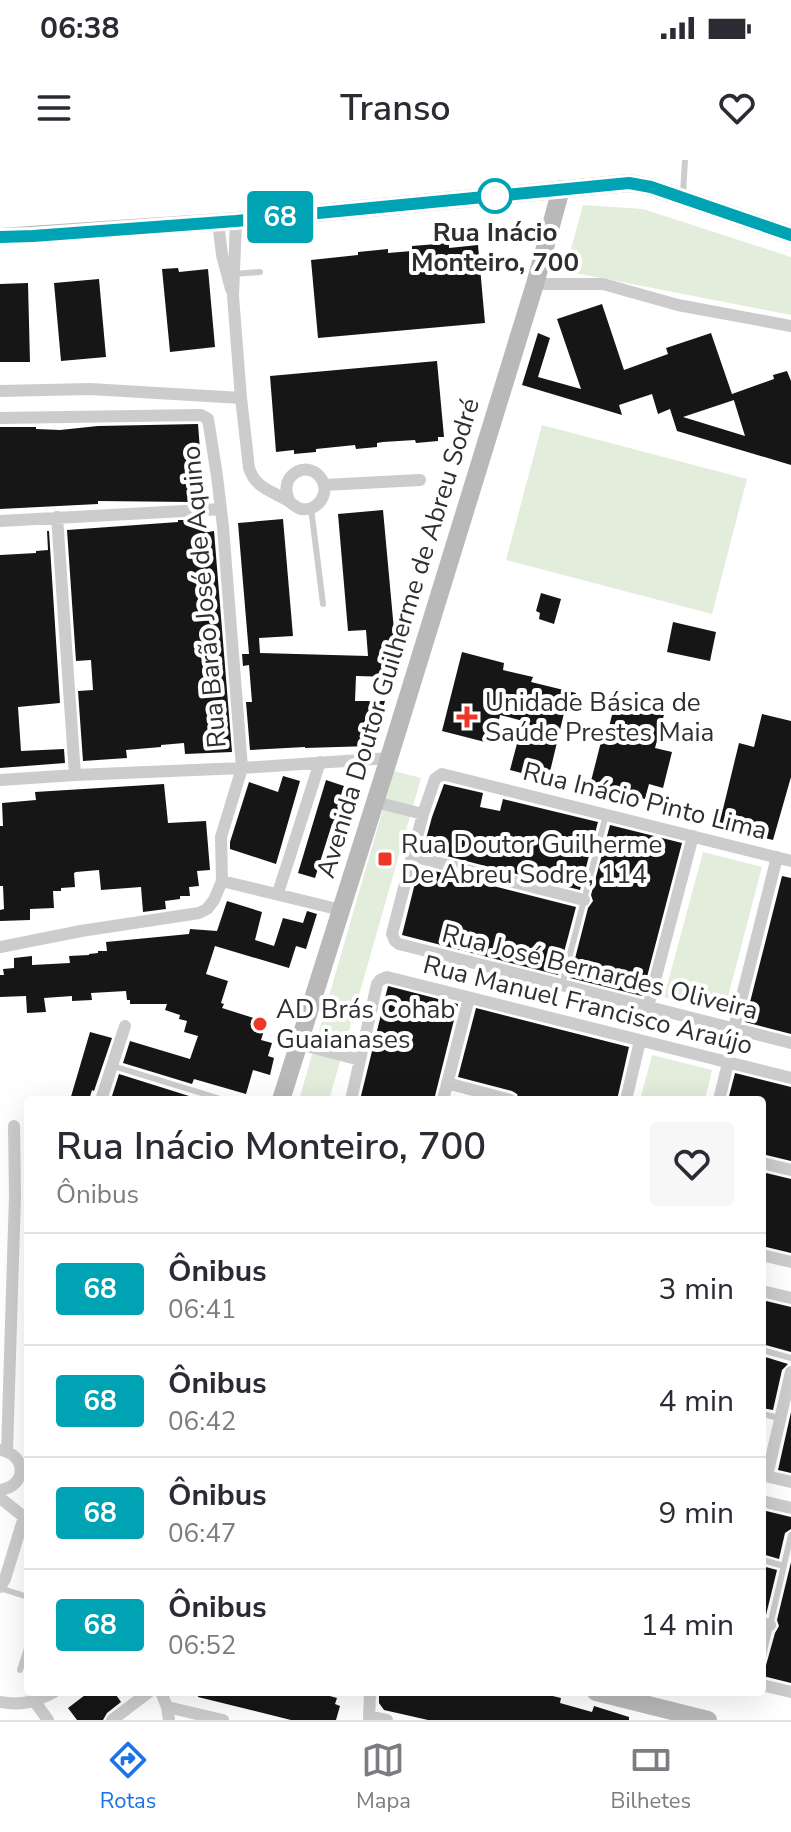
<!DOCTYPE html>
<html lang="pt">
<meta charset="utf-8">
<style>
:root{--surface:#fff;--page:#f7f7f7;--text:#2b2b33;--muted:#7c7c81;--line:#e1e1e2;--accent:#1a73e8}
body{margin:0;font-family:"Nunito Sans",sans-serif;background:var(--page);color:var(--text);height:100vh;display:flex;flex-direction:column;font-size:30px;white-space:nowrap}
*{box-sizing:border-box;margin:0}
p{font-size:26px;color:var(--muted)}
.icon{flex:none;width:44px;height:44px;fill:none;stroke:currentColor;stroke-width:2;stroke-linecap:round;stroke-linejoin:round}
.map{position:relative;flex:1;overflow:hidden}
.side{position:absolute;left:24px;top:936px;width:742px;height:600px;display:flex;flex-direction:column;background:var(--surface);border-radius:8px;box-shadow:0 8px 32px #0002}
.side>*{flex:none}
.badge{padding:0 16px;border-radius:6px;font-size:28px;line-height:52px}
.map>.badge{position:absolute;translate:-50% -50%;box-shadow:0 0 0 4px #fff}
.round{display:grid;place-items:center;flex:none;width:84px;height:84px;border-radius:8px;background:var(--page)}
.overview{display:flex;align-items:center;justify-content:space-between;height:136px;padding:0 32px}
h1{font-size:38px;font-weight:600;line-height:60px}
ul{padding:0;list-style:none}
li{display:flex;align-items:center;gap:24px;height:112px;padding:0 32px;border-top:2px solid var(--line)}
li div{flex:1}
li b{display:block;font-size:30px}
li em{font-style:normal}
li .badge{min-width:88px;font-weight:700;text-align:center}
.status{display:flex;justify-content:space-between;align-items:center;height:56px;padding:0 40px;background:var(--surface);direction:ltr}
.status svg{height:22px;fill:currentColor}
header{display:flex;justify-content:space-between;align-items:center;height:104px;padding:0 32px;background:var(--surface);font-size:36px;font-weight:600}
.tab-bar{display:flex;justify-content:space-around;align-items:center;height:112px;border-top:2px solid var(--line);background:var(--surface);font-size:22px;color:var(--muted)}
.tab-bar a{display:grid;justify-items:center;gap:4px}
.tab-bar .active{color:var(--accent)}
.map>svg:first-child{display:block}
.green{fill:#e2eddc}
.building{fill:#161616}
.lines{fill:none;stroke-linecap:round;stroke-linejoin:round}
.lane{stroke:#ccc;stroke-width:6}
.street{stroke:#ccc;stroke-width:12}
.secondary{stroke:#b9b9b9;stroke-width:18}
.line-casing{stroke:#fff;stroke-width:18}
.line{stroke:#00a3b4;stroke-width:12}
.stop-dot{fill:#fff;stroke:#00a3b4;stroke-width:4}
.poi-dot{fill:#ee3729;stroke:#fff;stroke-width:3}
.labels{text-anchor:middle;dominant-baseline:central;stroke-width:8;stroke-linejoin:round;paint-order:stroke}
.stop-label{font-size:26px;font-weight:bold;fill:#2f2f2f;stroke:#fff}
.street-label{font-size:26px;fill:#2f2f2f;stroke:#fff}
.poi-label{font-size:26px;fill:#2f2f2f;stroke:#fff;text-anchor:start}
</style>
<div class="status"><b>06:38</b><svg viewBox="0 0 49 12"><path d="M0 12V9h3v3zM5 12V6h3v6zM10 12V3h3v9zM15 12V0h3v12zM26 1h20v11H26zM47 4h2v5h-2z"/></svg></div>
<header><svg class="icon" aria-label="menu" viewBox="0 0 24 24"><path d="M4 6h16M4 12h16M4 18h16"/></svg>Transo<svg class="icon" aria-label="heart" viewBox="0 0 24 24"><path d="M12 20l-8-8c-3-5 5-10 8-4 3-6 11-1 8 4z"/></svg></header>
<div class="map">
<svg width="791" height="1560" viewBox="0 0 791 1560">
<rect width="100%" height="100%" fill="#fff"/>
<!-- green -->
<path class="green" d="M 583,45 L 643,49 L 791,97 L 791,155 L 565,111 Z
M 542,265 L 747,319 L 712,454 L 506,400 Z
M 394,611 L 421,618 L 329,940 L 299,940 Z
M 703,692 L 762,707 L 724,852 L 664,837 Z
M 652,895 L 712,910 L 705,940 L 640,940 Z"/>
<!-- building -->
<path class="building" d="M 449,83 L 449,88 L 478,85 L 485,163 L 318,178 L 311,100 L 358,95 L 358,92 L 388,89 L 388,93 L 412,91 L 412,86 Z
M 178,108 L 179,112 L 208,109 L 215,187 L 170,192 L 162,109 Z
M 99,119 L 106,197 L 61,201 L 54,123 Z
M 28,123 L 30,202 L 0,202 L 0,124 Z
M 602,144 L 624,210 L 668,194 L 666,188 L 711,173 L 734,240 L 683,257 L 745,276 L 732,234 L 774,219 L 773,215 L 787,211 L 791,221 L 791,305 L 677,271 L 670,249 L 658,254 L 652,234 L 619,245 L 622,255 L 522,225 L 538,173 L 550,178 L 538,217 L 581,229 L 557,159 Z
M 437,201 L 444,277 L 438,277 L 438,281 L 416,283 L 415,280 L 383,282 L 377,283 L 377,287 L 356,289 L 355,285 L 316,289 L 316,292 L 294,294 L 294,290 L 276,292 L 270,216 Z
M 198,264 L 200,290 L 187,291 L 192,342 L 98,341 L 98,344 L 0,349 L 0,267 L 36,267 L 36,269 L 60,270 L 98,266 Z
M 383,350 L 395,481 L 404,481 L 392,517 L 356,516 L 355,541 L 385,541 L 371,586 L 305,588 L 305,587 L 250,590 L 246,542 L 252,542 L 249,505 L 243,506 L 242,494 L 249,494 L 238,363 L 283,359 L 293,476 L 259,478 L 260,493 L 368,496 L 366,470 L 348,471 L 338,354 Z
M 178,360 L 193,360 L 193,363 L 208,363 L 208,372 L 214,371 L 232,592 L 185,594 L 184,583 L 161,585 L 161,587 L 126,590 L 127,598 L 83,601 L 78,531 L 93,530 L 91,500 L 76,501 L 67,370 L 178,362 Z
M 47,371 L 49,371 L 60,543 L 18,547 L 21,591 L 64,589 L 65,603 L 0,608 L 0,395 L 36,393 L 36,391 L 48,390 Z
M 541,433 L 561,439 L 554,464 L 539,459 L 540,453 L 536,451 Z
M 673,462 L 716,472 L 710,501 L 667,492 Z
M 462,492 L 504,503 L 503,510 L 533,517 L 531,522 L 576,533 L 571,550 L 565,549 L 548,620 L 510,610 L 523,561 L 500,555 L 499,560 L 497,560 L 496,562 L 490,561 L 485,582 L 442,571 Z
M 616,539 L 665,551 L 655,588 L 672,592 L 663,628 L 649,624 L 645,639 L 590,625 L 603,574 L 607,575 Z
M 762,554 L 791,561 L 791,617 L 773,680 L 711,664 L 716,647 L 723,649 L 739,583 L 754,587 Z
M 283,616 L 300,621 L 276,704 L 230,689 L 230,682 L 249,622 L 278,632 Z
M 326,620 L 344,626 L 337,647 L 346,650 L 340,667 L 332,664 L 315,718 L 298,713 Z
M 164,624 L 168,663 L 206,661 L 210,710 L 197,711 L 199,726 L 189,727 L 190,736 L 180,736 L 180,739 L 165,741 L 166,749 L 143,752 L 141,727 L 101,730 L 99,710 L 76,712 L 74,713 L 75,727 L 61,728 L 61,731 L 53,731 L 54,748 L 30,749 L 30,760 L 0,761 L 0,750 L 4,749 L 3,726 L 0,726 L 0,666 L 3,666 L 2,643 L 36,640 L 35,632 Z
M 444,624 L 483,633 L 480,647 L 500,651 L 503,639 L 598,662 L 580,730 L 423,690 L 432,657 Z
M 610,665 L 682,683 L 642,836 L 570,818 L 588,748 L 593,741 L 591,735 Z
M 419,707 L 576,747 L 558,815 L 402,775 Z
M 782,716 L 791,718 L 791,874 L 745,862 Z
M 227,741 L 262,752 L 255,780 L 274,786 L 283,758 L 303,763 L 307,751 L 317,754 L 306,789 L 296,786 L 289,808 L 215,786 L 206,814 L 228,821 L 221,843 L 224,844 L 222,848 L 260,860 L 259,865 L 265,867 L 261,880 L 272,883 L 268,896 L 274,898 L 270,915 L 253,910 L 246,934 L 194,919 L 192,924 L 123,903 L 130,881 L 190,899 L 198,876 L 184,872 L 187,861 L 179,859 L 180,855 L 165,850 L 167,844 L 130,844 L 130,840 L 127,840 L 126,831 L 91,833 L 92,840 L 72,841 L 72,836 L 44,838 L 46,852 L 27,853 L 26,836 L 0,837 L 0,815 L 4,815 L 3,809 L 14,808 L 14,798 L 32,796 L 32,805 L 70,803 L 69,796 L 89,795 L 89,794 L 98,793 L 98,791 L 107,791 L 106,782 L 189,774 L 190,769 L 217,771 Z
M 388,826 L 458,844 L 434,940 L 360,940 Z
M 476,848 L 629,887 L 617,940 L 519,940 L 517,934 L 512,931 L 458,917 Z
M 90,872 L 112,878 L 94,931 L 92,930 L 89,940 L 70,940 Z
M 735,913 L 791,927 L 791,1001 L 762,994 L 762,940 L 728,940 Z
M 119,914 L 189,936 L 188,940 L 125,940 L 112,936 Z
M 762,1012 L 791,1019 L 791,1093 L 762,1086 Z
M 762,1140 L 791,1147 L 791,1192 L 762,1184 Z
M 762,1196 L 788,1204 L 782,1210 L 773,1250 L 762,1248 Z
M 791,1252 L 791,1313 L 778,1310 Z
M 762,1350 L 791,1357 L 791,1369 L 785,1373 L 779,1399 L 762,1394 Z
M 791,1402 L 791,1523 L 763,1516 L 775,1473 L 779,1466 L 777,1460 Z
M 762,1406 L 777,1410 L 766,1455 L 762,1454 Z
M 89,1532 L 114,1532 L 121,1542 L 107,1553 L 103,1560 L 77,1560 L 68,1548 Z
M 198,1532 L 315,1532 L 337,1538 L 335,1544 L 340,1546 L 336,1560 L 291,1560 L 198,1537 Z
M 384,1532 L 536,1532 L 561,1538 L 560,1543 L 592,1552 L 594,1546 L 629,1557 L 629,1560 L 428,1560 L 384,1550 L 379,1543 L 379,1535 L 384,1536 Z"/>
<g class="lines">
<!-- lane -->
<path class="lane" d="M 683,34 L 685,0
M 234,114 L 260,112
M 311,348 L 323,444
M 562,825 L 606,655
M 113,906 L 224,940
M 762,1190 L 791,1198
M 762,1254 L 779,1258
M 762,1400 L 784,1406
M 0,1428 L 28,1437
M 762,1500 L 791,1375
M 20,1510 L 28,1485"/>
<!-- street -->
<path class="street" d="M 236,61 L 233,136 L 241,238 L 249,308 C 255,327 269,330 285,339 C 291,342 295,347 301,349 C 317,352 330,334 322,320 C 310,298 277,314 289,340
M 218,62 L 222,95 L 231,129
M 535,124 L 603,124 L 678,145 L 791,166
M 0,231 L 90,229 L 241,238
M 0,258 L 201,255 L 208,259 L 217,316 L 223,367 L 242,608 L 221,677 L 222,721 L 214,740 L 207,749 L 199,753 L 81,771 L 0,787
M 324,325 L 420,320
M 57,357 L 75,615
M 0,361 L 221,349
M 0,620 L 75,615 L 242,608 L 389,598
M 375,642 L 423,654
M 412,696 L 584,740
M 791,701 L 442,614 L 435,619 L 423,654 L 392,774 L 395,781 L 399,784 L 791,883
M 222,721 L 341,750
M 278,733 L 320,602
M 648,847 L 693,676
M 734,868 L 777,697
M 299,884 L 360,900
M 447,923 L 510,940
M 101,940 L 125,866
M 351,940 L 377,824 L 380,820 L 387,817 L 791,918
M 443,940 L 469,838
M 626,940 L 640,881
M 719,940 L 728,903
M 762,1003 L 791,1010
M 762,1095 L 791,1102
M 762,1131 L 791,1138
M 0,1290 C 27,1294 28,1326 0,1330
M 7,1291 L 15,1035 L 14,966
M 762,1315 L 791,1322
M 767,1316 L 791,1212
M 762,1341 L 791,1348
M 0,1427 L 5,1419 L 24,1357 L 4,1341
M 762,1463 L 770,1465
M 762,1525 L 791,1532
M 161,1532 L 167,1547 L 169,1560
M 0,1542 C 20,1546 36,1542 54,1532
M 35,1542 L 48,1560
M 167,1547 L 223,1560
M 369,1556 L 387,1560
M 112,1560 L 149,1532
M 369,1560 L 370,1532"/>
<!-- secondary -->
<path class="secondary" d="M 0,77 L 236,61 L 629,23 L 651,27 L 791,75
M 281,940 L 389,598 L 535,124 L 561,29
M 596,1532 L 708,1560"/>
</g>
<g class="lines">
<defs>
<path id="line" d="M 0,77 L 33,76 L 236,61 L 629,23 L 651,27 L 791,75"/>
</defs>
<!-- line casing -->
<use href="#line" class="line-casing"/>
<!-- line -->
<use href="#line" class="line"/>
</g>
<!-- markers -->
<circle class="stop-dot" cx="495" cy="36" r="16"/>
<g class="poi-dot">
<path d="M463 545h8v8h8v8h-8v8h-8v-8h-8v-8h8z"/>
<rect x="377" y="691" width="16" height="16" rx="4"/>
<circle cx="260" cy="864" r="8"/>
</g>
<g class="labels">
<!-- stop labels -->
<g class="stop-label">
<text x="495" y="72">Rua Inácio<tspan x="495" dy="30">Monteiro, 700</tspan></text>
</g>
<!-- street labels -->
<g class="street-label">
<text transform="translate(204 437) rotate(-95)">Rua Barão José de Aquino</text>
<text transform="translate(398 478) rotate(-73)">Avenida Doutor Guilherme de Abreu Sodré</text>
<text transform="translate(645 641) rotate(14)">Rua Inácio Pinto Lima</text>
<text transform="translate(600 812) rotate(14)">Rua José Bernardes Oliveira</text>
<text transform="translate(588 845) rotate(14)">Rua Manuel Francisco Araújo</text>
</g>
<!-- poi labels -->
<g class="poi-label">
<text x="485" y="542">Unidade Básica de<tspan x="485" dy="30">Saúde Prestes Maia</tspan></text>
<text x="401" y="684">Rua Doutor Guilherme<tspan x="401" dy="30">De Abreu Sodre, 114</tspan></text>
<text x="276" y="849">AD Brás Cohab<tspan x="276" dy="30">Guaianases</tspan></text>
</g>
</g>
</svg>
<b class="badge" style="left:280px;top:57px;background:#00a3b4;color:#fff">68</b>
<section class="side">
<div class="overview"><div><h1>Rua Inácio Monteiro, 700</h1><p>Ônibus</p></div><a class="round"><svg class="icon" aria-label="heart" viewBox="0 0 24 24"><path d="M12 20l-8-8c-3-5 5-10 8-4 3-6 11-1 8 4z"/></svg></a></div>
<ul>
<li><span class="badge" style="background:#00a3b4;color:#fff">68</span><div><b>Ônibus</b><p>06:41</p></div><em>3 min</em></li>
<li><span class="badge" style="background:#00a3b4;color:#fff">68</span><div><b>Ônibus</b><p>06:42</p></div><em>4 min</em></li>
<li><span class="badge" style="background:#00a3b4;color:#fff">68</span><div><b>Ônibus</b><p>06:47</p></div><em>9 min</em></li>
<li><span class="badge" style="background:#00a3b4;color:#fff">68</span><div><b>Ônibus</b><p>06:52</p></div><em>14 min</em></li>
</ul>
</section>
</div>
<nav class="tab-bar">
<a class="active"><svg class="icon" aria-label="directions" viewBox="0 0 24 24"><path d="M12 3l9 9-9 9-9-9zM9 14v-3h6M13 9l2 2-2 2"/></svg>Rotas</a>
<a><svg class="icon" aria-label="map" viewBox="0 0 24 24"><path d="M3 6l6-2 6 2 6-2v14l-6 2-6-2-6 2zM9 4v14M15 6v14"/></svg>Mapa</a>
<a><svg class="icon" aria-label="tickets" viewBox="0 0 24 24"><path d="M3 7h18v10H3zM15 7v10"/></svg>Bilhetes</a>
</nav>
